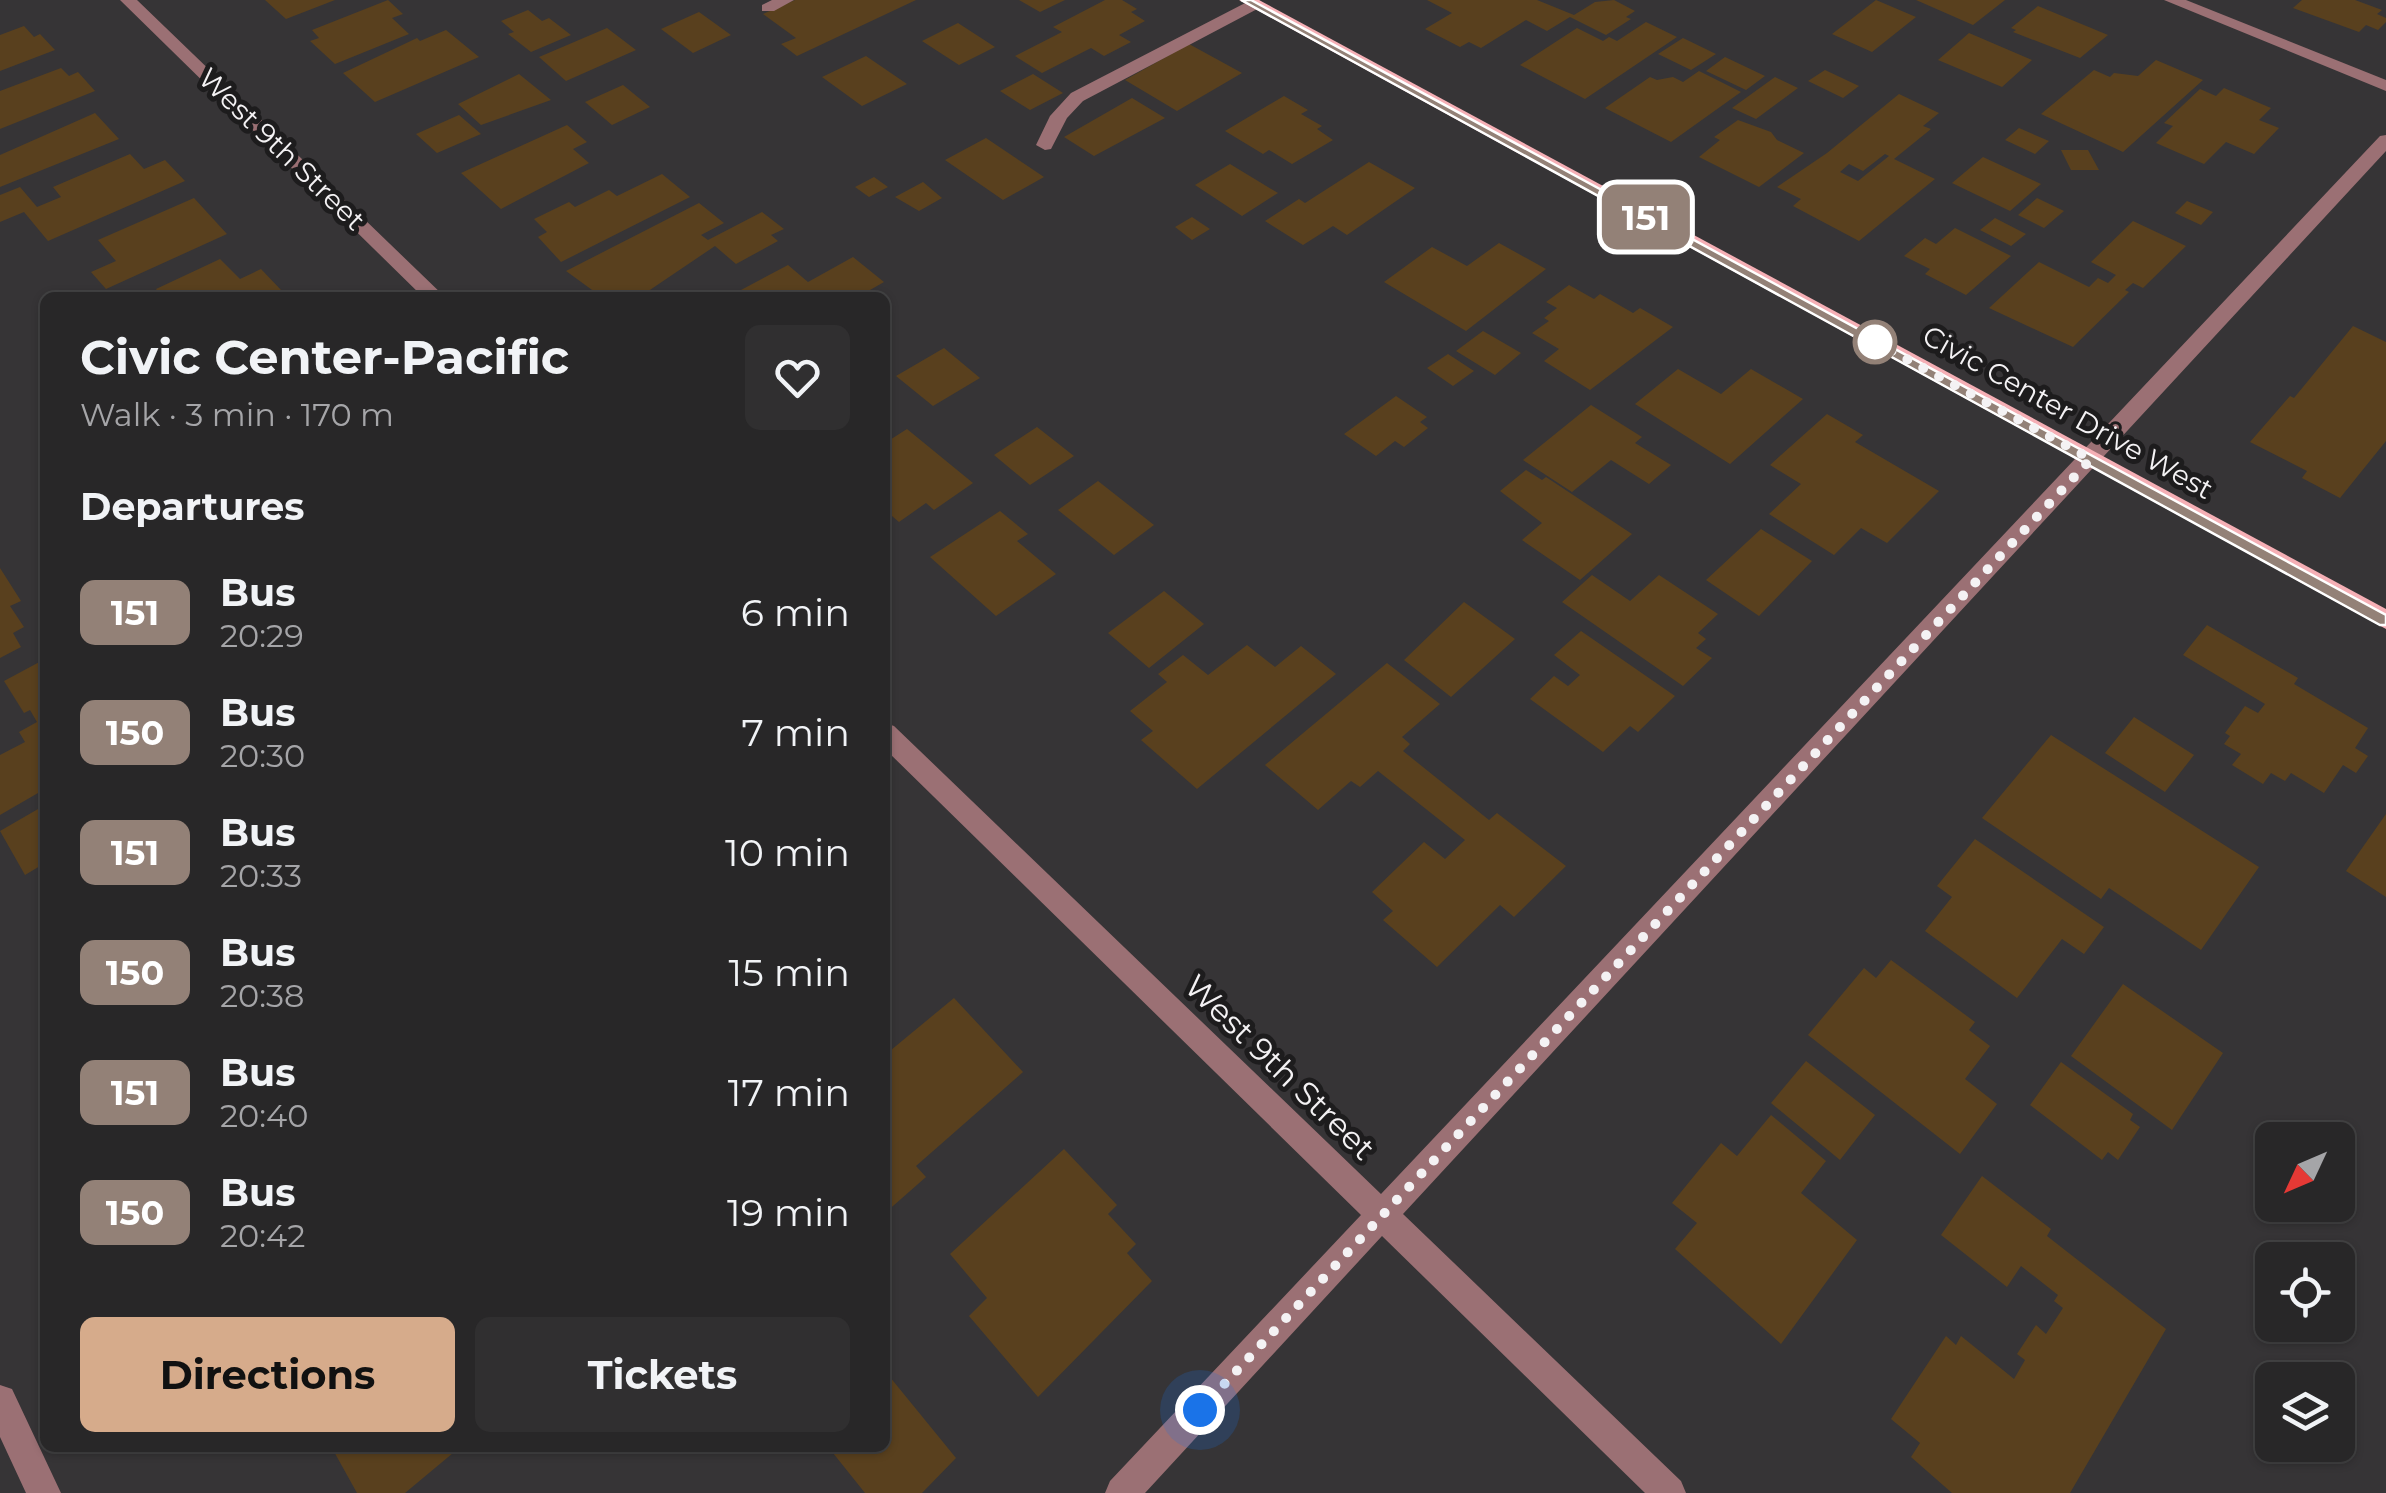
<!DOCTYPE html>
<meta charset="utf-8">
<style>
:root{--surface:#282728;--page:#302f30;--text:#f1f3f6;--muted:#a5a5a8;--line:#444445;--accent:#d6ab8b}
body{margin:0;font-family:Montserrat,sans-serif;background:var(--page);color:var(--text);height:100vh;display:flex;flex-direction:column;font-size:38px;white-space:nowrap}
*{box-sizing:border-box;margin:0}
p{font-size:32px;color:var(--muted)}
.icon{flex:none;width:55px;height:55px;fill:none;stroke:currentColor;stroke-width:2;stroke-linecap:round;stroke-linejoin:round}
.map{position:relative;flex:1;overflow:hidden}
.details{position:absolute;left:40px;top:292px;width:850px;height:1160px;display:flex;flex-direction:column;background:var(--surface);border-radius:15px;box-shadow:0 2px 8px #0004,0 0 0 2px var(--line)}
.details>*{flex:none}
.badge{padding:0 20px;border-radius:15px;font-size:35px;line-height:65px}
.needle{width:65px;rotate:226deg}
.controls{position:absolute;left:2255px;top:1122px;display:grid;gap:20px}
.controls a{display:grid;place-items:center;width:100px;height:100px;border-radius:15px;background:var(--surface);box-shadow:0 2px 8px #0004,0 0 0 2px var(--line);font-size:50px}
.you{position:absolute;width:50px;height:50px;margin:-25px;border:8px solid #fff;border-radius:50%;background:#1a73e8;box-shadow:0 0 0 15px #1a73e833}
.map>.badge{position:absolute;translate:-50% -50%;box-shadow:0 0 0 5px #fff}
h2{padding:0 40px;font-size:38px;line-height:90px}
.round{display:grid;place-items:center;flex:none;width:105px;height:105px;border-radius:15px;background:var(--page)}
.head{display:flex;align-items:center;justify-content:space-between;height:170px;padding:0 40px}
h1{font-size:48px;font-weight:700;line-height:75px}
.button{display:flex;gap:20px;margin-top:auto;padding:20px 40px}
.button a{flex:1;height:115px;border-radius:15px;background:var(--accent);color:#111;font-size:40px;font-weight:700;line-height:115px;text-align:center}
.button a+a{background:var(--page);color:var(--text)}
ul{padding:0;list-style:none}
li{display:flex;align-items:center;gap:30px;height:120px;padding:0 40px}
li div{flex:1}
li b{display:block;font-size:38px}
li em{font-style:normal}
li .badge{min-width:110px;font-weight:700;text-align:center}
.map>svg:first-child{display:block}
.building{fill:#59401e;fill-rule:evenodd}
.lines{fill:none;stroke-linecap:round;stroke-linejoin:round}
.minor{fill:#9b7074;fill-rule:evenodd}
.major{fill:#f5afb5;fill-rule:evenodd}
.line{fill:#938177;stroke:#fff;stroke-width:2.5}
.walk{stroke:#f4f2f4;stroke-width:10;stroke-dasharray:0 18}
.stop-dot{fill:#fff;stroke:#938177;stroke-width:5}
.labels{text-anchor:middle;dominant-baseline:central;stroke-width:10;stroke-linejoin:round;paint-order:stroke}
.far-street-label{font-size:28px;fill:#f4f2f4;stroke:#1d1c1d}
.street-label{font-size:32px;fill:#f4f2f4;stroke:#1d1c1d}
</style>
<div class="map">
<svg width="2386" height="1493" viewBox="0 0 2386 1493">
<rect width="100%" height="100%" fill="#363436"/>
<!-- building -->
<path class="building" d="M 265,0 L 335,0 L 286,19 Z
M 388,0 L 403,14 L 392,18 L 409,34 L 335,64 L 310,41 L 319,38 L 312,30 Z
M 795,0 L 916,0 L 797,56 L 781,44 L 796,38 L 763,14 Z
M 1019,0 L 1065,0 L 1040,12 Z
M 1105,0 L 1122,0 L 1137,9 L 1131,12 L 1145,21 L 1119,35 L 1131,42 L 1104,56 L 1091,48 L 1042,73 L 1015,56 L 1062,32 L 1053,27 Z
M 1427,0 L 1537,0 L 1574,15 L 1595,2 L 1614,0 L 1635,11 L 1626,17 L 1631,19 L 1606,35 L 1570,17 L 1547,31 L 1526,20 L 1481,48 L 1469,42 L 1460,47 L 1425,29 L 1452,13 Z
M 1876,0 L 1916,17 L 1872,52 L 1832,34 Z
M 1916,0 L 2005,0 L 1973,25 Z
M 2302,0 L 2355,0 L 2382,10 L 2377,14 L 2386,18 L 2386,22 L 2378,30 L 2366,25 L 2359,32 L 2293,8 Z
M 2038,6 L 2108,35 L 2080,58 L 2013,32 L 2016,30 L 2011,28 Z
M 528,10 L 542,21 L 549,18 L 571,35 L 531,52 L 508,34 L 514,32 L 501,21 Z
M 699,12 L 731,35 L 693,53 L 661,29 Z
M 1646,22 L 1677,37 L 1585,99 L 1520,65 L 1577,28 L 1603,41 L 1609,37 L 1617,41 Z
M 958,23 L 995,47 L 959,65 L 922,41 Z
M 24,26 L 34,37 L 40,34 L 55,50 L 0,71 L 0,35 Z
M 607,28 L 636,50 L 566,81 L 539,57 Z
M 446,30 L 479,57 L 375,102 L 343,73 L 417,38 L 420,41 Z
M 1969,33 L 2032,60 L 2002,87 L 1938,60 Z
M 1683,38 L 1716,54 L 1691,70 L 1658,54 Z
M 1189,44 L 1242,73 L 1177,111 L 1125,80 Z
M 866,56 L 907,84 L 862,106 L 822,77 Z
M 1725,57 L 1765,76 L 1746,90 L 1706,71 Z
M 2156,60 L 2203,80 L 2123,152 L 2041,114 L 2094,70 L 2110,77 L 2114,73 L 2138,76 Z
M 61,68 L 69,76 L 78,72 L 95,91 L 0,129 L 0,91 Z
M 1825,70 L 1859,86 L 1843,98 L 1808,81 Z
M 1699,71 L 1741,92 L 1671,142 L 1605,108 L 1650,77 L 1657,80 L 1673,77 L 1683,82 Z
M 519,74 L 551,100 L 481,125 L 458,104 Z
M 1033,74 L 1063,93 L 1030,110 L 1000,91 Z
M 1775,77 L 1798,88 L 1756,119 L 1732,108 Z
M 623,85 L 650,107 L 612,125 L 585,102 Z
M 2224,88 L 2271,108 L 2259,120 L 2279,128 L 2254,154 L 2226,142 L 2204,164 L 2156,143 L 2173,126 L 2164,123 L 2200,89 L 2216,96 Z
M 1899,94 L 1939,113 L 1923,126 L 1931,129 L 1894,159 L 1935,179 L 1859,241 L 1793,206 L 1801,199 L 1777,187 L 1827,153 ZM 1885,154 L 1889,156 L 1858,181 L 1840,172 L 1849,164 L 1863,171 Z
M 1284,96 L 1308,110 L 1301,114 L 1322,126 L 1317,129 L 1333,140 L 1292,164 L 1269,150 L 1263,154 L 1225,131 Z
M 1132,98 L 1165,118 L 1094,156 L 1064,137 Z
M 95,113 L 119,139 L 0,187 L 0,155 Z
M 459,115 L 481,134 L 437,153 L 416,134 Z
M 1738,120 L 1771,132 L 1777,140 L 1804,153 L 1759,187 L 1699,157 L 1720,140 L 1714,137 Z
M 567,125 L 587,142 L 573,149 L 589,163 L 501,209 L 461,173 Z
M 2019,128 L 2049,141 L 2035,154 L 2005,140 Z
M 986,138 L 1044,177 L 1003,200 L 945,160 Z
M 2061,150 L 2088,150 L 2099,170 L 2071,170 Z
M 130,154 L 144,169 L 165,160 L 185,181 L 48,241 L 24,212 L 0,222 L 0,195 L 20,187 L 37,207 L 61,197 L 53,187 Z
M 1983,157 L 2041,184 L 2010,211 L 1952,183 Z
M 1369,162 L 1415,188 L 1347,235 L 1333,226 L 1303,245 L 1265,221 L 1299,199 L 1305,203 Z
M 1230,164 L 1278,193 L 1242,216 L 1195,185 Z
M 662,174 L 690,197 L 561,262 L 538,237 L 547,232 L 534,219 L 569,202 L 575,207 L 609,190 L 617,196 Z
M 874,177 L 888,187 L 869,197 L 855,187 Z
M 923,182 L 942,198 L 919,211 L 895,197 Z
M 194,198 L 227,234 L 106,289 L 91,272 L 116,261 L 98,240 Z
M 2037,198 L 2064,211 L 2044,228 L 2018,215 Z
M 2187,201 L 2213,212 L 2201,225 L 2175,213 Z
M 699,203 L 724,223 L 701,235 L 708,240 L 762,212 L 784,229 L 771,235 L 778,241 L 736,264 L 715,246 L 638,298 L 599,295 L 566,271 Z
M 1192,217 L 1210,229 L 1192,240 L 1175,227 Z
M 1995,218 L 2026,234 L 2011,246 L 1980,230 Z
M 2133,221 L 2186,246 L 2143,288 L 2133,283 L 2125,290 L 2129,292 L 2073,347 L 1989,308 L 2039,262 L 2089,287 L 2098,278 L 2108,283 L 2116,275 L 2091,262 Z
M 1955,228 L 2011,256 L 1966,295 L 1925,274 L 1930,269 L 1904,256 L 1925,238 L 1936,244 Z
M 1499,243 L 1546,269 L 1466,331 L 1384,282 L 1432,247 L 1467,266 Z
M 853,257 L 884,282 L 856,298 L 726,298 L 788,265 L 808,282 Z
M 220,259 L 240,279 L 261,269 L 281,290 L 265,298 L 163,298 L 156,289 Z
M 1569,285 L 1594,299 L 1600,294 L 1633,313 L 1640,308 L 1673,327 L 1590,390 L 1544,361 L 1559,349 L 1532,333 L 1549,321 L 1544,318 L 1557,308 L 1546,302 Z
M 2353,326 L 2386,342 L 2386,441 L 2340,498 L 2302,478 L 2307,471 L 2250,442 L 2290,396 L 2294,398 Z
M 1483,331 L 1521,353 L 1495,375 L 1456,351 Z
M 944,348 L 980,378 L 933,406 L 896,376 Z
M 1448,354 L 1474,371 L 1453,386 L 1427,368 Z
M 1678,369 L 1721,394 L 1751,369 L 1803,399 L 1730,464 L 1635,404 Z
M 1396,396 L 1427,417 L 1420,422 L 1428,428 L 1404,447 L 1395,441 L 1376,456 L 1344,434 Z
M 1591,405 L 1642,437 L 1635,443 L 1671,465 L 1649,484 L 1611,460 L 1572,492 L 1523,460 Z
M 1827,414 L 1863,435 L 1855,442 L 1939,491 L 1887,543 L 1861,528 L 1834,555 L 1769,514 L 1801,484 L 1770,465 Z
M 1037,427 L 1074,456 L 1030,485 L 994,455 Z
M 907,429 L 973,483 L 934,510 L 926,503 L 899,522 L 885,510 L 885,443 Z
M 1526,470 L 1542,480 L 1546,477 L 1632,534 L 1580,580 L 1522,540 L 1542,523 L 1500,491 Z
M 1098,481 L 1154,525 L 1114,555 L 1058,510 Z
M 1000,511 L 1028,534 L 1017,541 L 1056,574 L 996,616 L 930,557 Z
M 1761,529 L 1812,561 L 1759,616 L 1706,580 Z
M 0,568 L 21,601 L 10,606 L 24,627 L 13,633 L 21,647 L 0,658 Z
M 1592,575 L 1630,601 L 1659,575 L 1718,614 L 1698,633 L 1706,639 L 1696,648 L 1712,658 L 1683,686 L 1562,602 Z
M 1164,591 L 1204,624 L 1149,668 L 1108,633 Z
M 1464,602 L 1515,639 L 1451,697 L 1404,660 Z
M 2207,625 L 2298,678 L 2294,684 L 2368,728 L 2355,748 L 2368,756 L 2356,773 L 2343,765 L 2324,793 L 2291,773 L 2285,781 L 2271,773 L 2263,784 L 2232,765 L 2241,754 L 2224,744 L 2230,736 L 2225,733 L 2245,706 L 2258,713 L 2265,704 L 2183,655 Z
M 1581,631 L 1675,696 L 1638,732 L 1630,726 L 1603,752 L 1530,699 L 1554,676 L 1568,686 L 1580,675 L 1554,655 Z
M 1247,645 L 1275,667 L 1301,646 L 1336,674 L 1197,789 L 1141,740 L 1153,731 L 1130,711 L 1167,682 L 1158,674 L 1183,655 L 1208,675 Z
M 45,659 L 45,789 L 0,815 L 0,755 L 25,742 L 19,732 L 37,722 L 30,710 L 24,713 L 4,681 Z
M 1387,663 L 1440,704 L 1402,737 L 1410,744 L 1403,751 L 1489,820 L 1497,813 L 1566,866 L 1514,917 L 1500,905 L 1437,967 L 1383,920 L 1393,911 L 1372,892 L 1424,842 L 1445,859 L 1465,840 L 1378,771 L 1360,787 L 1351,781 L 1318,810 L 1265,765 Z
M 2134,717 L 2194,755 L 2165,792 L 2105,753 Z
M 2051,735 L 2259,867 L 2201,950 L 2109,888 L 2101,899 L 1982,818 Z
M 45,805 L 45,863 L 25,875 L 0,831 Z
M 2386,814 L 2386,897 L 2346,871 Z
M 1975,839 L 2104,927 L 2084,954 L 2062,939 L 2017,998 L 1925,931 L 1952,897 L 1937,886 Z
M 1891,960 L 1975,1022 L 1969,1030 L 1990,1046 L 1965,1079 L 1997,1104 L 1960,1154 L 1808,1035 L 1864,968 L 1876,978 Z
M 2123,984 L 2223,1053 L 2172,1130 L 2071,1056 Z
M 954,998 L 1023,1072 L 916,1166 L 926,1177 L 885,1213 L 885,1055 Z
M 1806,1061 L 1875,1115 L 1840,1160 L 1771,1103 Z
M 2061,1062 L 2133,1114 L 2130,1120 L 2140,1127 L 2118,1160 L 2108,1152 L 2102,1160 L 2030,1105 Z
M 1771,1115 L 1826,1161 L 1801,1193 L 1857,1240 L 1781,1344 L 1675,1249 L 1697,1223 L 1672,1203 L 1721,1143 L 1737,1156 Z
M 1064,1149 L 1117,1205 L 1108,1214 L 1136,1244 L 1127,1253 L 1152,1281 L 1038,1397 L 969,1316 L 987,1298 L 950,1254 Z
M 1982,1176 L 2051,1229 L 2047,1236 L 2166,1329 L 2070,1493 L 1952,1493 L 1911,1457 L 1920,1443 L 1891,1419 L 1946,1336 L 1956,1345 L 1961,1336 L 2014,1379 L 2025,1360 L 2017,1354 L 2036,1325 L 2046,1334 L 2063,1308 L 2054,1301 L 2058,1295 L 2021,1266 L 2007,1287 L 1941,1235 Z
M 885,1371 L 956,1458 L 922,1493 L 865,1493 L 829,1448 L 885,1448 Z
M 332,1448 L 459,1448 L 405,1493 L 357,1493 Z"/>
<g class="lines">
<!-- minor -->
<path class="minor" d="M 120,0 L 137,0 L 446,298 L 424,298 Z
M 772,0 L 794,0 L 774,11 L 762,11 L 762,5 Z
M 1259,0 L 1263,4 L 1261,7 L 1083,101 L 1067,118 L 1051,149 L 1045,150 L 1036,145 L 1050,116 L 1071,93 L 1249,1 Z
M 2164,0 L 2186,0 L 2386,80 L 2386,91 Z
M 2386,135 L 2386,151 L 1403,1214 L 1681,1481 L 1686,1493 L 1645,1493 L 1382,1236 L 1145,1493 L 1105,1493 L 1110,1481 L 1361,1215 L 885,749 L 885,723 L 894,726 L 1381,1194 L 2380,136 Z
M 0,1385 L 12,1389 L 61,1493 L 26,1493 L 0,1437 Z"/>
<!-- major -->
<path class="major" d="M 1239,0 L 1259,0 L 2386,609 L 2386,629 Z"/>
</g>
<!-- line -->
<path class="line" d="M 1241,0 L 1251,0 L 2386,615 L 2386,625 L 2380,625 Z"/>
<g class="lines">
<!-- walk -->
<path class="walk" d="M 1200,1410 L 2091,459 L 1875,342"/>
</g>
<!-- markers -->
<circle class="stop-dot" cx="1875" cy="342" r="20"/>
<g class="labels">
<!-- far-street labels -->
<g class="far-street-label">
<text transform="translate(282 149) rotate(44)">West 9th Street</text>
<text transform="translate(2068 412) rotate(29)">Civic Center Drive West</text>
</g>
<!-- street labels -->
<g class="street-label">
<text transform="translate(1280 1067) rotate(44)">West 9th Street</text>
</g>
</g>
</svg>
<div class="controls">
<a><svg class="needle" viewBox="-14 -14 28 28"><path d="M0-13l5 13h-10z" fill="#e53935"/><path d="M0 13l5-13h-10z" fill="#a5a5a8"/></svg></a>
<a><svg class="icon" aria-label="locate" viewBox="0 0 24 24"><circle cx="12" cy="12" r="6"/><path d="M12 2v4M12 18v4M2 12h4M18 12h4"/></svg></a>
<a><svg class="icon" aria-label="layers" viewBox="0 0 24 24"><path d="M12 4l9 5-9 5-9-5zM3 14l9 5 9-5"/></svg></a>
</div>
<div class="you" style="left:1200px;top:1410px"></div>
<b class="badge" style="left:1646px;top:217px;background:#938177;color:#fff">151</b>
<section class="details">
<div class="head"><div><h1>Civic Center-Pacific</h1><p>Walk · 3 min · 170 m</p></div><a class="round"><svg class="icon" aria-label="heart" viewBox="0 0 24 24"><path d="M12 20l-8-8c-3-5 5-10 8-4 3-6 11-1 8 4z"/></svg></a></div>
<h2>Departures</h2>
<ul>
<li><span class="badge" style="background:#938177;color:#fff">151</span><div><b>Bus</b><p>20:29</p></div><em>6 min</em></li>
<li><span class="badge" style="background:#938177;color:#fff">150</span><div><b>Bus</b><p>20:30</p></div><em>7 min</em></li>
<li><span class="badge" style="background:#938177;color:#fff">151</span><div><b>Bus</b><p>20:33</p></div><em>10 min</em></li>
<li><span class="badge" style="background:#938177;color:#fff">150</span><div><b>Bus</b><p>20:38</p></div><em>15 min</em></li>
<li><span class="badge" style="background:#938177;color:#fff">151</span><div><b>Bus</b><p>20:40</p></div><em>17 min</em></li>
<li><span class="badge" style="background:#938177;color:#fff">150</span><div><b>Bus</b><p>20:42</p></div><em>19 min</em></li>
</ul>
<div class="button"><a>Directions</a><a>Tickets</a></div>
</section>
</div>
